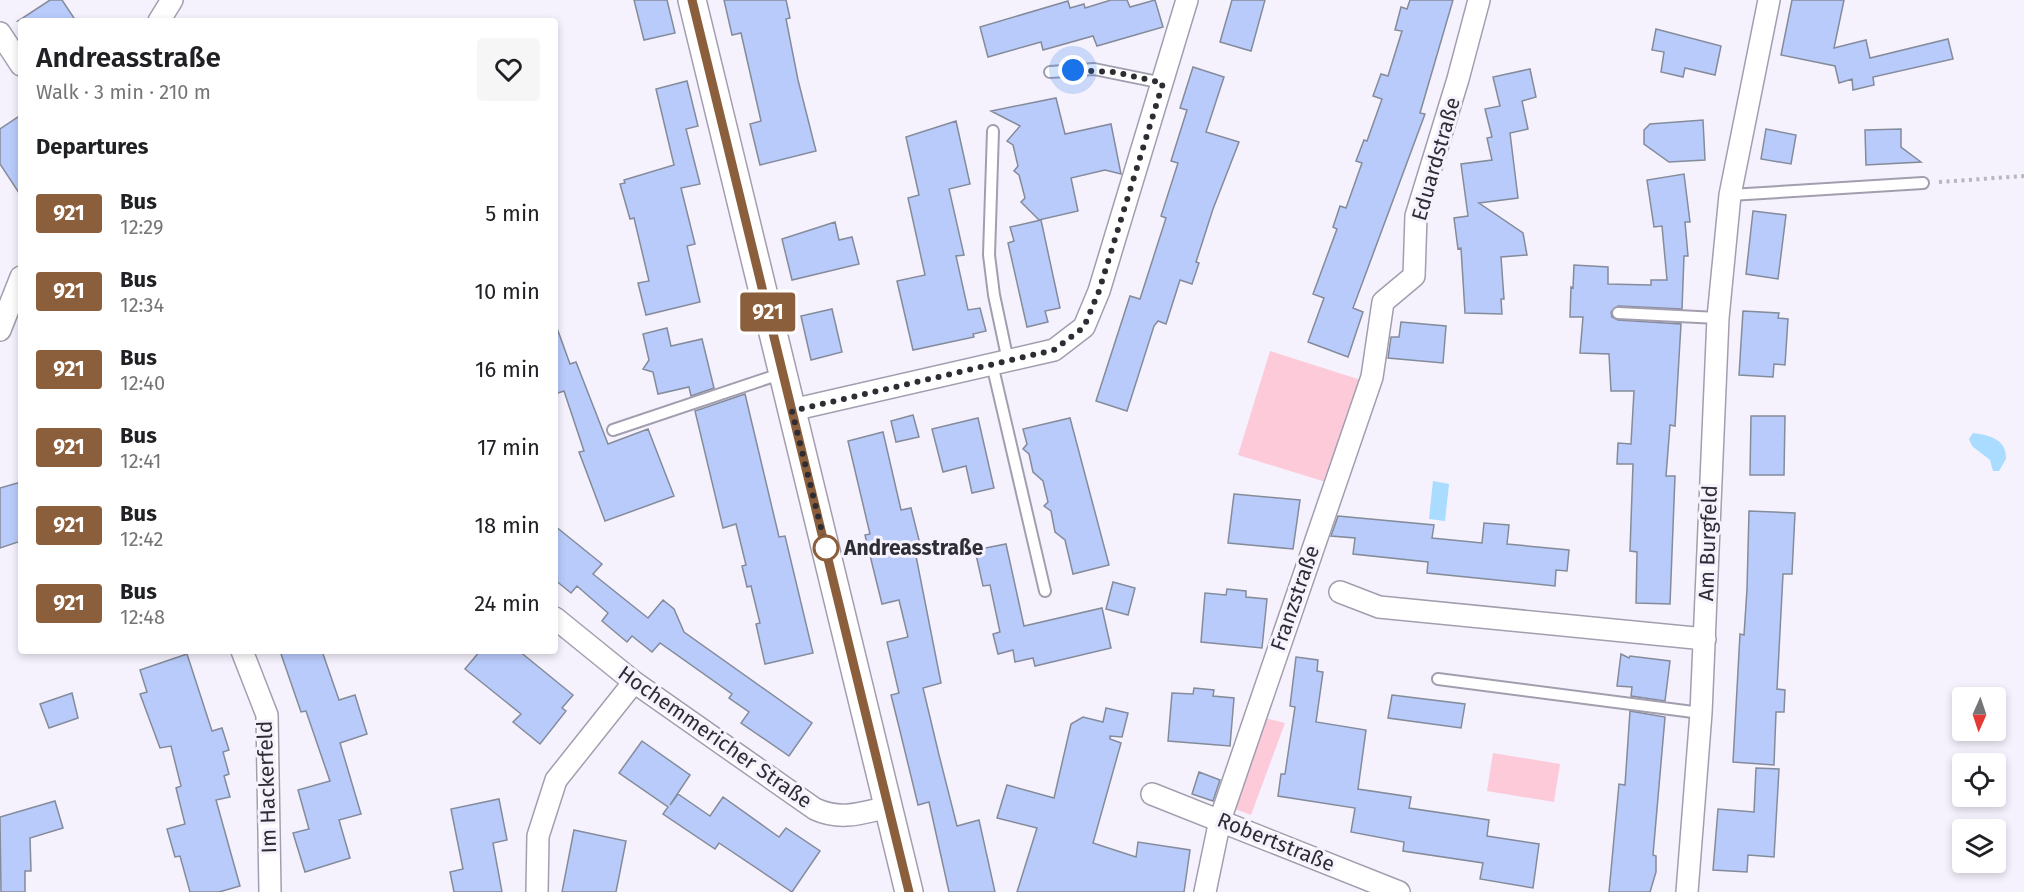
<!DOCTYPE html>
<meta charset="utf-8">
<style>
:root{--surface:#fff;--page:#f6f6f6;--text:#202124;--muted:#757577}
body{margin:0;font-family:"Fira Sans",sans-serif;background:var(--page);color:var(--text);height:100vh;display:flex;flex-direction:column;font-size:22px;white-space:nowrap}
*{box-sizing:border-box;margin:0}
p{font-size:20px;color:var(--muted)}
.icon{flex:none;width:33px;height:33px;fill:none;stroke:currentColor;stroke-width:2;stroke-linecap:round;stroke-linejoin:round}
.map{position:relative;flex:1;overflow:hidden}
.panel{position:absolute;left:18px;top:18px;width:540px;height:636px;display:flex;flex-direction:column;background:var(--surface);border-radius:6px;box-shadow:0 3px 9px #0003}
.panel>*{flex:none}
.badge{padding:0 12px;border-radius:4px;font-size:21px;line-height:39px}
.needle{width:39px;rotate:183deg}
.buttons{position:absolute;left:1952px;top:687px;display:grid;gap:12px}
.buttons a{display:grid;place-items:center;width:54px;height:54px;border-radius:6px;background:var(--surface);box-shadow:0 3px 9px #0003;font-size:30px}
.you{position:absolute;width:30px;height:30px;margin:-15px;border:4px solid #fff;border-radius:50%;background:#1a73e8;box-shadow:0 0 0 9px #1a73e833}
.map>.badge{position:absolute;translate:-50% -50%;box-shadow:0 0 0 3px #fff}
h2{padding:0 18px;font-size:22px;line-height:54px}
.round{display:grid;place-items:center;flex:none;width:63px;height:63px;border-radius:6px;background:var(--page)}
.headline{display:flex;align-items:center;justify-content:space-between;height:102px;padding:0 18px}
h1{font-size:28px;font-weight:600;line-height:45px}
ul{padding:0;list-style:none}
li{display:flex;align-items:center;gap:18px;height:78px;padding:0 18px}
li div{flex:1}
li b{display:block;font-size:22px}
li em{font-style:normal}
li .badge{min-width:66px;font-weight:700;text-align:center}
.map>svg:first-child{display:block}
.green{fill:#fccad9}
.water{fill:#a9dcfe}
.building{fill:#b9cbfb;stroke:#848b9a;stroke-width:1.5}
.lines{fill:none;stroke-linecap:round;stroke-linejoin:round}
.service-casing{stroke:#a39eaf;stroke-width:14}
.minor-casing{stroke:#a39eaf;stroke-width:24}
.tertiary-casing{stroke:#a39eaf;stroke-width:30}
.path{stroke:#b8b5bf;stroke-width:4;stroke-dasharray:3 4.5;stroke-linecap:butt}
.service{stroke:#fff;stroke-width:10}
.minor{stroke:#fff;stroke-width:21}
.tertiary{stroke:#fff;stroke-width:27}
.line-casing{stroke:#fff;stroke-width:14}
.line{stroke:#8b5e3c;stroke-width:9}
.walk{stroke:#2f2d34;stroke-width:6;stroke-dasharray:0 10.8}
.stop-dot{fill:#fff;stroke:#8b5e3c;stroke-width:3}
.labels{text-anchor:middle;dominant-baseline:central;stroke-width:6;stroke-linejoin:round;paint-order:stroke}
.street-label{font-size:21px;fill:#2f2d34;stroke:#f5f2fd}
.stop-label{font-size:21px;font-weight:bold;fill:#2f2d34;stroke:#f5f2fd;text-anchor:start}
</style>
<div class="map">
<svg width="2024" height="892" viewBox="0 0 2024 892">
<rect width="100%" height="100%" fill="#f5f2fd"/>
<!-- green -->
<path class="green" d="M 1270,351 L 1361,380 L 1329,483 L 1238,455 Z
M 1265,718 L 1285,723 L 1251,815 L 1235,809 Z
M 1493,753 L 1560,764 L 1554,802 L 1487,791 Z"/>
<!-- water -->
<path class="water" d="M 1973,433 C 1989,435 2007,439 2006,459 L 1999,471 L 1993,471 L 1990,460 L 1972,446 L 1969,439 Z
M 1433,481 L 1449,484 L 1445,521 L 1429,519 Z"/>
<!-- building -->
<path class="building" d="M 50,0 L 62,0 L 76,21 L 18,21 Z
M 634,0 L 667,0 L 675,33 L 644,40 Z
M 724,0 L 786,0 L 790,18 L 786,19 L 798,80 L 816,151 L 760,165 L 750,124 L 761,121 L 741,33 L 732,35 Z
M 1111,0 L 1127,0 L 1130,7 L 1155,0 L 1163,27 L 1097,46 L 1093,36 L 1043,50 L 1041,42 L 988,57 L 980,27 L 1068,1 L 1070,8 L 1084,4 L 1085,8 Z
M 1232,0 L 1265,0 L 1251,51 L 1220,42 Z
M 1410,0 L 1453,0 L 1420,113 L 1425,114 L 1353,308 L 1363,312 L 1348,357 L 1308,342 L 1324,298 L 1313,294 L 1337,229 L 1333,227 L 1340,206 L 1346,208 L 1362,163 L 1356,161 L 1364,140 L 1367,141 L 1382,99 L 1373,96 L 1381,74 L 1388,76 L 1402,31 L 1395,30 L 1401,7 L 1407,9 Z
M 1792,0 L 1844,0 L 1834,48 L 1866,40 L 1870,58 L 1948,39 L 1953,59 L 1873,77 L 1874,85 L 1853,90 L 1852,79 L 1839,83 L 1835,66 L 1781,55 Z
M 1656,29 L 1721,46 L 1715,75 L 1685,68 L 1683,77 L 1661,72 L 1664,52 L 1652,50 Z
M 1193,67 L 1224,77 L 1206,132 L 1239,142 L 1213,209 L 1196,262 L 1199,263 L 1192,284 L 1180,280 L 1166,324 L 1158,321 L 1154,326 L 1127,411 L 1096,401 L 1130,296 L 1140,299 L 1166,218 L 1161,216 L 1178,163 L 1171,161 L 1187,110 L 1180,108 Z
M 1530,69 L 1536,97 L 1522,101 L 1528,129 L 1510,133 L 1518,198 L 1479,203 L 1523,233 L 1527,255 L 1501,257 L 1504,299 L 1501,299 L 1502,314 L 1465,313 L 1461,248 L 1458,249 L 1454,218 L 1468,216 L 1461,164 L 1492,160 L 1487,138 L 1492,137 L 1485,109 L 1500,106 L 1493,77 Z
M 687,81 L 698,126 L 686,129 L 700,184 L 681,188 L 695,244 L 687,246 L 700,302 L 646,315 L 638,283 L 649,281 L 634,218 L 630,219 L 620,184 L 625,183 L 624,180 L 674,165 L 656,89 Z
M 1056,98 L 1065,134 L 1111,124 L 1121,174 L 1105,170 L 1071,178 L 1078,211 L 1039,220 L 1021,202 L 1025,198 L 1019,175 L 1014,171 L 1018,166 L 1013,145 L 1007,141 L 1020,126 L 991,111 Z
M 21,115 L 21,196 L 0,164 L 0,129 Z
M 1703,120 L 1705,160 L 1669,162 L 1644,144 L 1644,130 L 1650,124 Z
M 956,121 L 970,184 L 949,189 L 964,255 L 956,256 L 968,310 L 980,308 L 986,331 L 973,334 L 974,337 L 913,350 L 897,281 L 925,275 L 908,198 L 919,195 L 906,137 Z
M 1766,129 L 1796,135 L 1791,164 L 1761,159 Z
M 1901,129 L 1901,147 L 1921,162 L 1866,165 L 1865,130 Z
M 1684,174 L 1690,222 L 1685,222 L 1688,256 L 1684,256 L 1682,309 L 1618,306 L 1611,312 L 1612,317 L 1618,320 L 1681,324 L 1675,426 L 1670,425 L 1666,476 L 1675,476 L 1670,604 L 1636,603 L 1637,552 L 1630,551 L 1633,464 L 1617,464 L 1618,443 L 1631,444 L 1634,391 L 1611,391 L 1609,354 L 1580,353 L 1583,317 L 1570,317 L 1571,287 L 1573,288 L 1574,265 L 1608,267 L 1608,284 L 1651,285 L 1651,280 L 1667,280 L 1662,226 L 1654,227 L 1647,180 Z
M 1753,211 L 1786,215 L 1778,279 L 1746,274 Z
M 1041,220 L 1060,308 L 1045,311 L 1048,322 L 1027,327 L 1008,243 L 1014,241 L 1010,227 Z
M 835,222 L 839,240 L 852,237 L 859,264 L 792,280 L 782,239 Z
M 832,309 L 842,352 L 811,360 L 801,316 Z
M 1743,311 L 1779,313 L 1778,318 L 1788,319 L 1785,365 L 1774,364 L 1773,377 L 1739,375 Z
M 1401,322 L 1446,326 L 1443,363 L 1388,358 L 1391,337 L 1399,337 Z
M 557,328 L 570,364 L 576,362 L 608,444 L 648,429 L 674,496 L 605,521 L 579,452 L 584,451 L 564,391 L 555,394 L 555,329 Z
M 667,328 L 671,346 L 702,339 L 714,388 L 691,396 L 689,387 L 658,394 L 653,372 L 643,369 L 649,360 L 643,334 Z
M 745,394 L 779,537 L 785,536 L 813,653 L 765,664 L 756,624 L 760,623 L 751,586 L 747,587 L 742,566 L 746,565 L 736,524 L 723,528 L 695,411 Z
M 913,415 L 919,437 L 896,442 L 891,421 Z
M 1751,416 L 1785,416 L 1784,475 L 1750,475 Z
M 978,418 L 994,488 L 972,493 L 966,466 L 943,472 L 932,429 Z
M 1070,418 L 1109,565 L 1073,574 L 1065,540 L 1055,532 L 1051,511 L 1044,506 L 1048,502 L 1043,481 L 1033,472 L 1029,454 L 1023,449 L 1027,444 L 1023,429 Z
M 883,432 L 901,510 L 911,508 L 920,544 L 914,546 L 941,683 L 923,688 L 939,755 L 957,826 L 979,820 L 995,892 L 949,892 L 929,802 L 918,805 L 900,731 L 891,695 L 899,693 L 887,642 L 908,637 L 899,600 L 882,604 L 865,535 L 870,534 L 848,441 Z
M 21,482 L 21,541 L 0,548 L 0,488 Z
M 1234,494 L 1300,500 L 1293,549 L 1228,543 Z
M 1749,511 L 1795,513 L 1792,574 L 1783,574 L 1777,689 L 1785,690 L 1784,712 L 1776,712 L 1774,765 L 1733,762 L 1740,634 L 1744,635 L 1747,589 Z
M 1338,516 L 1434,525 L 1432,538 L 1482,543 L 1484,523 L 1509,525 L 1507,544 L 1569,550 L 1567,571 L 1556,570 L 1555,586 L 1427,573 L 1428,562 L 1353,554 L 1355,538 L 1331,536 Z
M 555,526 L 602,564 L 593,574 L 648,618 L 663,600 L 674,609 L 684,632 L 812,723 L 789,756 L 741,723 L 749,712 L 729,698 L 732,694 L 660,643 L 652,652 L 632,636 L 627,642 L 602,621 L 608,613 L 577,586 L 571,593 L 555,580 Z
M 1006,544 L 1024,626 L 1102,608 L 1111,648 L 1035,666 L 1033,658 L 1015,662 L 1013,650 L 998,654 L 993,634 L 1000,632 L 990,585 L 983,586 L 975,550 Z
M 1113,582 L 1135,588 L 1128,615 L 1106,609 Z
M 1227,589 L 1246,591 L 1246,597 L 1267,599 L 1262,648 L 1201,642 L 1205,593 L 1226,595 Z
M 280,651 L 322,651 L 339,700 L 355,695 L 367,734 L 340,743 L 361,814 L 339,820 L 350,858 L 305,872 L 293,833 L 309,829 L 298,790 L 330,781 L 306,711 L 301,712 Z
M 480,651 L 519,651 L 573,695 L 562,708 L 566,711 L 540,744 L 513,722 L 521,714 L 465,669 Z
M 187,654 L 212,731 L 222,728 L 229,750 L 223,752 L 229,774 L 224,776 L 230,797 L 216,800 L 240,886 L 219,892 L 190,892 L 180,856 L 175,857 L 167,829 L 185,824 L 176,788 L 181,786 L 171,746 L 160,748 L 140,694 L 147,692 L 140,670 Z
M 1621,654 L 1629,658 L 1630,656 L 1670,661 L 1665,701 L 1631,696 L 1632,687 L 1617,686 Z
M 1296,657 L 1318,660 L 1317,671 L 1323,672 L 1316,722 L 1366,730 L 1358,789 L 1411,797 L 1409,808 L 1489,820 L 1487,836 L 1539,844 L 1533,888 L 1480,879 L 1483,863 L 1403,851 L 1404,842 L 1351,832 L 1355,808 L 1278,796 L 1281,774 L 1285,774 L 1295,707 L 1290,706 Z
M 1194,688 L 1214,690 L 1213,696 L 1234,698 L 1230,746 L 1168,741 L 1172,693 L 1193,694 Z
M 72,693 L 78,718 L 49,728 L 40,704 Z
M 1392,695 L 1465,704 L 1461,728 L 1388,718 Z
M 1106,708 L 1128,713 L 1122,737 L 1110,736 L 1110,739 L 1121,743 L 1093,843 L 1136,857 L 1138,842 L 1190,850 L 1184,892 L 1017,892 L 1037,828 L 997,818 L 1007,785 L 1054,798 L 1071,724 L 1083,717 L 1103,722 Z
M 1630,711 L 1665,717 L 1653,855 L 1656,856 L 1656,872 L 1650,892 L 1609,892 L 1619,784 L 1625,785 Z
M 642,741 L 690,775 L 670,805 L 678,794 L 710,816 L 723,797 L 779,837 L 786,828 L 820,851 L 792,892 L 719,843 L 715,849 L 663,814 L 668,807 L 619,773 Z
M 1756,768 L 1779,769 L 1774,857 L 1748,855 L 1747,872 L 1713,870 L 1718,809 L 1754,812 Z
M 1199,772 L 1220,780 L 1213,801 L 1192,794 Z
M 499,799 L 507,840 L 493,843 L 502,892 L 454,892 L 450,872 L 463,869 L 451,809 Z
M 55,801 L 63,828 L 30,838 L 31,871 L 25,871 L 25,892 L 1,892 L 0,817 Z
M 574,830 L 626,841 L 616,892 L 562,892 Z"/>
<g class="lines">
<defs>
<path id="service" d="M 1050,72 L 1094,69 L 1163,83
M 993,131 L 989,255 L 994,295 L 1008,361
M 1730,195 L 1923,183
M 1618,313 L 1718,318
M 992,364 L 1045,591
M 613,430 L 783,373
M 1438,679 L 1701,713"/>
<path id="minor" d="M 159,21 L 172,0
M 0,33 L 21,65
M 0,330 L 21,277
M 792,410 L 1054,350 L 1084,327 L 1099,291 L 1187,0
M 1340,592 L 1379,607 L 1705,639
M 555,618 L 634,682 L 815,809 C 841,821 862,813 888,807
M 242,651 L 267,715 L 270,892
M 1152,794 L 1399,892
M 537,892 L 538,836 L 556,780 L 634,682
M 1205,892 L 1220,820 L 1372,377 L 1383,302 L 1414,276 L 1416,216 L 1458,79 L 1479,0
M 1687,892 L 1701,713 L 1718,318 L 1730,195 L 1769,0"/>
<path id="tertiary" d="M 692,0 L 909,892"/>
</defs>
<!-- service casing -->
<use href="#service" class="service-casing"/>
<!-- minor casing -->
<use href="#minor" class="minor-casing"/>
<!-- tertiary casing -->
<use href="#tertiary" class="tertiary-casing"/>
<!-- path -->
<path class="path" d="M 1939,182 L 2024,176"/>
<!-- service -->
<use href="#service" class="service"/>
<!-- minor -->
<use href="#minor" class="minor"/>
<!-- tertiary -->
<use href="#tertiary" class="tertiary"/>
</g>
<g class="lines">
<defs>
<path id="line" d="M 692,0 L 909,892"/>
</defs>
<!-- line casing -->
<use href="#line" class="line-casing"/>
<!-- line -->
<use href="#line" class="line"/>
<!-- walk -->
<path class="walk" d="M 826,548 L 792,411 L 1054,350 L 1084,327 L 1099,291 L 1163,83 L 1114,72 L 1073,70"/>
</g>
<!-- markers -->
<circle class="stop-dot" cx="826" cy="548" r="12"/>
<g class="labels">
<!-- street labels -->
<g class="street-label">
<text transform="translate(1436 159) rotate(-74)">Eduardstraße</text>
<text transform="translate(1708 543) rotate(-88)">Am Burgfeld</text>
<text transform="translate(1295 598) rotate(-71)">Franzstraße</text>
<text transform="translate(715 737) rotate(35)">Hochemmericher Straße</text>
<text transform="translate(267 787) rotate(-92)">Im Hackerfeld</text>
<text transform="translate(1276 842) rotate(22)">Robertstraße</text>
</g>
<!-- stop labels -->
<g class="stop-label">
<text x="844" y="548">Andreasstraße</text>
</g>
</g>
</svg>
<div class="buttons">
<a><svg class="needle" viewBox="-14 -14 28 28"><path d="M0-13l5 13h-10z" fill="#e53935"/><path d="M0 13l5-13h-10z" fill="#757577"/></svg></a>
<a><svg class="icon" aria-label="locate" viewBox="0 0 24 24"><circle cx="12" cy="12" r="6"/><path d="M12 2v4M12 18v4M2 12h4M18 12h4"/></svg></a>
<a><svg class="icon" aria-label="layers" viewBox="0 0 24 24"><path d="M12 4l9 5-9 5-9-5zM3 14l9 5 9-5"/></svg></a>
</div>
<div class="you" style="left:1073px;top:70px"></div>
<b class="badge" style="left:768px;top:312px;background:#8b5e3c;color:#fff">921</b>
<section class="panel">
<div class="headline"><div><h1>Andreasstraße</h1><p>Walk · 3 min · 210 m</p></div><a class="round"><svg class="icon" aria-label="heart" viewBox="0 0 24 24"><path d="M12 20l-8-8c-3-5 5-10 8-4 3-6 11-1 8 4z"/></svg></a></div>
<h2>Departures</h2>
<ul>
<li><span class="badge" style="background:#8b5e3c;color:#fff">921</span><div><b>Bus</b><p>12:29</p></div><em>5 min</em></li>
<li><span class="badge" style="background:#8b5e3c;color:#fff">921</span><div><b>Bus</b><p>12:34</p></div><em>10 min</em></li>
<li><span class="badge" style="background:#8b5e3c;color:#fff">921</span><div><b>Bus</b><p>12:40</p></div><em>16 min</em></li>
<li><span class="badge" style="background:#8b5e3c;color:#fff">921</span><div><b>Bus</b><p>12:41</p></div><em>17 min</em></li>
<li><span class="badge" style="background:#8b5e3c;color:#fff">921</span><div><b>Bus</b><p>12:42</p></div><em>18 min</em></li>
<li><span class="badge" style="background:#8b5e3c;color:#fff">921</span><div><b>Bus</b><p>12:48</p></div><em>24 min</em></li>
</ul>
</section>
</div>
